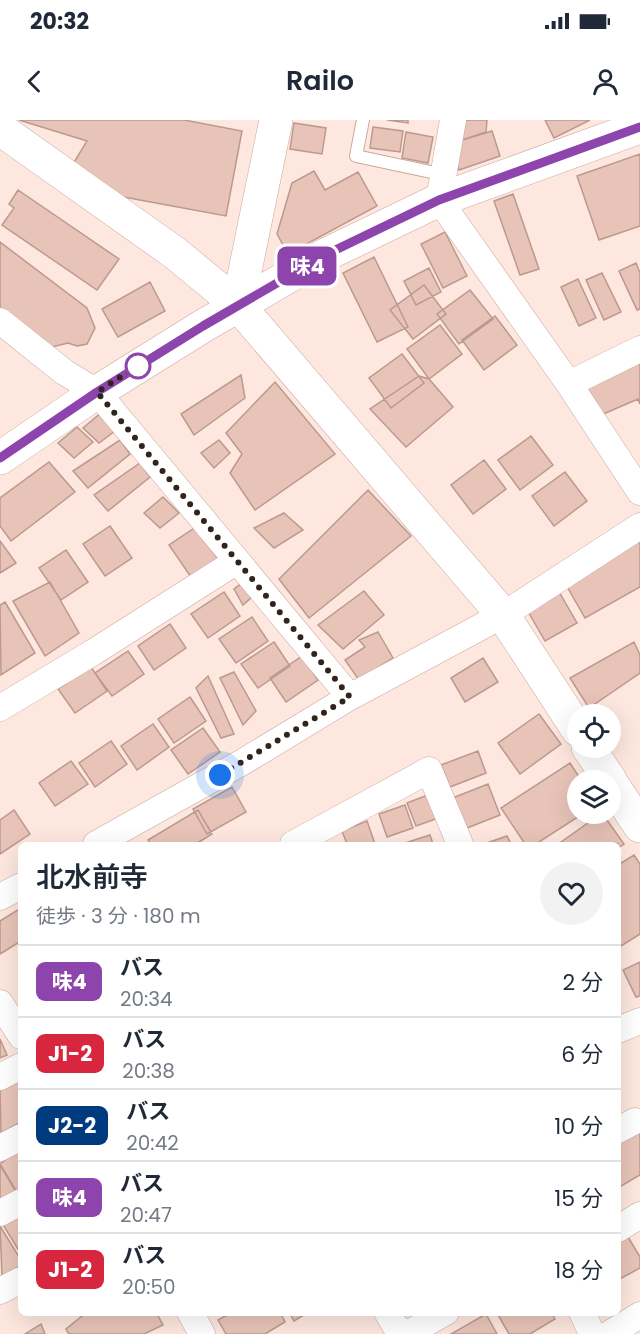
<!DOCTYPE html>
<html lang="ja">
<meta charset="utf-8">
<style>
:root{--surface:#fff;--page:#f2f2f3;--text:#1f2937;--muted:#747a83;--line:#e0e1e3}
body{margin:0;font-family:Poppins,"Noto Sans JP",sans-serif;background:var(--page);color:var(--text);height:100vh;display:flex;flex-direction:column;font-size:22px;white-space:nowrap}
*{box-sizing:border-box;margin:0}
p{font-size:20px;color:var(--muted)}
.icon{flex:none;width:33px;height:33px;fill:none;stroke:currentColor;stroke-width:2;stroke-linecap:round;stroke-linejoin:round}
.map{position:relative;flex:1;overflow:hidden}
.drawer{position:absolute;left:18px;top:722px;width:603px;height:474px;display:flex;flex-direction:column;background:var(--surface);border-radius:9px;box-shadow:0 6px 24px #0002}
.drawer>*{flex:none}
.badge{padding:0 12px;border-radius:9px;font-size:21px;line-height:39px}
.tools{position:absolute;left:567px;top:584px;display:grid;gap:12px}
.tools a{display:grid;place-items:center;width:54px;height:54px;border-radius:50%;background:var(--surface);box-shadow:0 6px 24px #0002;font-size:30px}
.you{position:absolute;width:30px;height:30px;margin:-15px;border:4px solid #fff;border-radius:50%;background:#1a73e8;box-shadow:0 0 0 9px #1a73e833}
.map>.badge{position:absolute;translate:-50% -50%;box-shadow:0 0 0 3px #fff}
.round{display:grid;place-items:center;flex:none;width:63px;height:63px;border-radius:32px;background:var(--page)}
.head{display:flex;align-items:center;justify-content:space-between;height:102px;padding:0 18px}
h1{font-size:28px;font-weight:600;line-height:45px}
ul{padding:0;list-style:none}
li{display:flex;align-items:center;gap:18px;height:72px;padding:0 18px;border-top:2px solid var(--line)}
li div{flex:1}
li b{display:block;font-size:22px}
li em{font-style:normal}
li .badge{min-width:66px;font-weight:700;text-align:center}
.status{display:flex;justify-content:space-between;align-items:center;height:42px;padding:0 30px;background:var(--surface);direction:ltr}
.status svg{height:16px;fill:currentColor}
header{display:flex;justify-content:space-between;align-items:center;height:78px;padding:0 18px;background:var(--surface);font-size:27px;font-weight:600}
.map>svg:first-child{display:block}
.building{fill:#e8c4b8;stroke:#bb998e;stroke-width:1.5}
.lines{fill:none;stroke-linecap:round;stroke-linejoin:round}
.lane-casing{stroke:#cba99d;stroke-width:14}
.street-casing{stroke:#cba99d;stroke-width:27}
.secondary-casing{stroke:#cba99d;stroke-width:34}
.lane{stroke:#fff;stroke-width:12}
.street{stroke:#fff;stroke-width:26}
.secondary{stroke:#fff;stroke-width:33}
.line-casing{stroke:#fff;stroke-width:14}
.line{stroke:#8e44ad;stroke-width:9}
.walk{stroke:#31241f;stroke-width:6;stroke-dasharray:0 10.8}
.stop-dot{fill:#fff;stroke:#8e44ad;stroke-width:3}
</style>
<div class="status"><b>20:32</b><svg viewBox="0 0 49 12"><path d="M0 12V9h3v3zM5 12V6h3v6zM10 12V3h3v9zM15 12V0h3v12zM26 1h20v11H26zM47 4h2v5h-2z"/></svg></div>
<header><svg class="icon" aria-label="back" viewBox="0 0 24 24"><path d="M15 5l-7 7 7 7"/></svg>Railo<svg class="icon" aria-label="person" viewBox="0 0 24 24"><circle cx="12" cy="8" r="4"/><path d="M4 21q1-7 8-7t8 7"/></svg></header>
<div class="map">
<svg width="640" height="1214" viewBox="0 0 640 1214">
<rect width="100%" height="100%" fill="#fde7df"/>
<!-- building -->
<path class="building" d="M 19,0 L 184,0 L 242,11 L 226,96 L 86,70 L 73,44 L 87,21 Z
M 387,0 L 408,0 L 408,3 Z
M 462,0 L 487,0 L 486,12 L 459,21 Z
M 545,0 L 590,0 L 554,18 Z
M 294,3 L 326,8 L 322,34 L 290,29 Z
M 373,7 L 403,11 L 400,32 L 370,28 Z
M 492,11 L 500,36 L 459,50 L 456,40 L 459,21 Z
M 406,12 L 433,17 L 428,43 L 402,38 Z
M 640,34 L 640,106 L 599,120 L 577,56 Z
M 314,51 L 325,70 L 358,52 L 377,86 L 288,134 L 277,114 L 292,63 Z
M 18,70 L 119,139 L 97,170 L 2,105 L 14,88 L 9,84 Z
M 513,74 L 539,149 L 520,155 L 494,81 Z
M 445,112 L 467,156 L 443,168 L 421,124 Z
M 0,122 L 87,188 L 95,208 L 87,224 L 77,226 L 68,223 L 48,228 L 0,192 Z
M 374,137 L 408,207 L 377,222 L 343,153 Z
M 636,143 L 640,153 L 640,189 L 637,190 L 619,151 Z
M 429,148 L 441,172 L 416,185 L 404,161 Z
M 602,153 L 621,192 L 604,200 L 586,160 Z
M 578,159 L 596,198 L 579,206 L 561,167 Z
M 150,162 L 165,191 L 118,217 L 102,189 Z
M 424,165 L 446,194 L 413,219 L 390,190 Z
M 470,170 L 493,199 L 459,224 L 437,194 Z
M 495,196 L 517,225 L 484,250 L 462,220 Z
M 440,205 L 462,234 L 429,259 L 407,229 Z
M 402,234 L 424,263 L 391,288 L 369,258 Z
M 640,235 L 640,284 L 638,279 L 601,295 L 579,265 Z
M 241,255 L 245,278 L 194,315 L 181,294 Z
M 419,256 L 429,259 L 453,287 L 406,327 L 370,289 Z
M 275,262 L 335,334 L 255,390 L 230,353 L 242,334 L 226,313 Z
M 102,292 L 119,308 L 99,323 L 83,308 Z
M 77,307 L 93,322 L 74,338 L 58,323 Z
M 531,316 L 553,345 L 520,370 L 498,340 Z
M 120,320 L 130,334 L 88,368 L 73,351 Z
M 219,320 L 230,333 L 214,348 L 201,333 Z
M 484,340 L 506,369 L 473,394 L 451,365 Z
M 49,342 L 75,372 L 11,421 L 0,406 L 0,378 Z
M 140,343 L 150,357 L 108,391 L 94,375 Z
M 565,352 L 587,381 L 554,406 L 532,376 Z
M 368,370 L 411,416 L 309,498 L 279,459 Z
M 163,377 L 179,393 L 160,408 L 144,393 Z
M 284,393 L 303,410 L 274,428 L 254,408 Z
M 110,406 L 132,438 L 105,456 L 83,424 Z
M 196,407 L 218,439 L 191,457 L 169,425 Z
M 0,421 L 16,443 L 0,453 Z
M 640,421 L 640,467 L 585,498 L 565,463 Z
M 66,430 L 88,462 L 61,480 L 39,448 Z
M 245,461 L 252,477 L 243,485 L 234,469 Z
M 50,462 L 79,513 L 45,536 L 13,481 Z
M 558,470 L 577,503 L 545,521 L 526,488 Z
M 364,471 L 384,495 L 343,529 L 318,505 Z
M 224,472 L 240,496 L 208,518 L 191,494 Z
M 5,482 L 35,533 L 1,555 L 0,485 Z
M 252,497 L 268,521 L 236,543 L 219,519 Z
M 170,504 L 186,528 L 154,550 L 138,526 Z
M 378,512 L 393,538 L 359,560 L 345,540 L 365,527 L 359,520 Z
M 274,522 L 290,546 L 258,568 L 241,544 Z
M 634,522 L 640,535 L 640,553 L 589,588 L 570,558 Z
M 128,531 L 144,554 L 112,576 L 95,553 Z
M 302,536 L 318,560 L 286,582 L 270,558 Z
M 483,538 L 498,562 L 465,582 L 451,558 Z
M 91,547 L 107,571 L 75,593 L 58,569 Z
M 234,552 L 256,591 L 243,605 L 220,558 Z
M 208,556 L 234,614 L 221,618 L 196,568 Z
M 190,577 L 206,601 L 174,623 L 158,599 Z
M 539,594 L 561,624 L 520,654 L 498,623 Z
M 153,604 L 169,627 L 137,650 L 121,626 Z
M 203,608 L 220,632 L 188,654 L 171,630 Z
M 111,621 L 127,644 L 95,667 L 79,643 Z
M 478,631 L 486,653 L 450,667 L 441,645 Z
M 71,641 L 88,664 L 55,686 L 39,663 Z
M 570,643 L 581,660 L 578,660 L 578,693 L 584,693 L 536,724 L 525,724 L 501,688 Z
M 488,664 L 500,695 L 462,710 L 450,679 Z
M 232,667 L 246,692 L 207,714 L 193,689 Z
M 433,673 L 441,697 L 416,706 L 407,683 Z
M 405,685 L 413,708 L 387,717 L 379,694 Z
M 14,690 L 30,714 L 0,734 L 0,700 Z
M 198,690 L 212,714 L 196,724 L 151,724 L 148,720 Z
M 602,693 L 624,724 L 618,728 L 618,724 L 563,724 L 561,722 Z
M 367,701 L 375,724 L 347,724 L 342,711 Z
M 430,715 L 433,724 L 402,724 Z
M 507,716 L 511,724 L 484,724 Z
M 634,735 L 640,744 L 640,814 L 618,828 L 618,745 Z
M 21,788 L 21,821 L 0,834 L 0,801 Z
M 640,842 L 640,876 L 636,877 L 623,850 Z
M 0,919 L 7,935 L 0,938 Z
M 21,957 L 21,1002 L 1,1013 L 0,969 Z
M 640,1011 L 640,1055 L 618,1068 L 618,1023 Z
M 20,1029 L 21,1030 L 21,1079 L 0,1044 Z
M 0,1045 L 20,1078 L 0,1090 Z
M 21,1091 L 21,1134 L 2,1103 Z
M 0,1106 L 21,1140 L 21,1145 L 2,1157 Z
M 625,1112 L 640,1137 L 640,1148 L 618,1160 L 618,1116 Z
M 87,1192 L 156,1192 L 163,1205 L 144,1214 L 69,1214 L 66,1209 Z
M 232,1192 L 280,1192 L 285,1202 L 265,1214 L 226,1214 L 218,1200 Z
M 289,1192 L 309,1192 L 294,1201 Z
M 502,1192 L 551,1192 L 555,1199 L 530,1214 L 509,1214 L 498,1195 Z
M 486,1194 L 497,1214 L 451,1214 Z
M 41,1204 L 45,1214 L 25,1214 Z"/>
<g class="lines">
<defs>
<path id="lane" d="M 363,0 L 356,36 L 445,55"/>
<path id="street" d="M 453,0 L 439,80 L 569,264 L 640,372
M 0,201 L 64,252 L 97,272 L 350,577
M 569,264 L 640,229
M 0,588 L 92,533 L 237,441
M 96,724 L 241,643 L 350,577 L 503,495 L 640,406
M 293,724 L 429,650 L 460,724
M 0,777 L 21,766
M 0,883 L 21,916
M 618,910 L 640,901
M 0,957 L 21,946
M 618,1010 L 635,1001
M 0,1028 L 21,1017
M 0,1093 L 21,1082
M 618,1109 L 640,1095
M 0,1171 L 21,1160
M 190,1192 L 202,1214
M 387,1192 L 400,1214
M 582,1192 L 592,1214
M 407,1214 L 446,1192
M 609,1214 L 640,1195"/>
<path id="secondary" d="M 0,9 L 175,133 L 238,185 L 503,495 L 578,610
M 238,185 L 276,0
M 0,338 L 97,272 L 203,206 L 327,134 L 439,80 L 640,7
M 588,627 L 610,660
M 610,661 L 640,706"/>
</defs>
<!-- lane casing -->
<use href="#lane" class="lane-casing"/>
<!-- street casing -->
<use href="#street" class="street-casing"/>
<!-- secondary casing -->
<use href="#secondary" class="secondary-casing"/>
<!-- lane -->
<use href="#lane" class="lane"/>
<!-- street -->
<use href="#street" class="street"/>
<!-- secondary -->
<use href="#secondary" class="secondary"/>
</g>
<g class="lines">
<defs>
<path id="line" d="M 0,338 L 97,272 L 203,206 L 327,134 L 439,80 L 640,7"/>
</defs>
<!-- line casing -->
<use href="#line" class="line-casing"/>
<!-- line -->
<use href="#line" class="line"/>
<!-- walk -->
<path class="walk" d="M 138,246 L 97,272 L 350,577 L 220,655"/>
</g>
<!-- markers -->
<circle class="stop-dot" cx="138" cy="246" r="12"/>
</svg>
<div class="tools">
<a><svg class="icon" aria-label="locate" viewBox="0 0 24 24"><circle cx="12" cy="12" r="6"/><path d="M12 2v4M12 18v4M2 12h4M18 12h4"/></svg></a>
<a><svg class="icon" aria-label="layers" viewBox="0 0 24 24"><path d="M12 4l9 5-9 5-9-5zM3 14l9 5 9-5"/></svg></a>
</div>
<div class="you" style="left:220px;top:655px"></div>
<b class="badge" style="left:307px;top:146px;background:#8e44ad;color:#fff">味4</b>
<section class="drawer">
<div class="head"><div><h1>北水前寺</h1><p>徒歩 · 3 分 · 180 m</p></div><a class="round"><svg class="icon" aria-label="heart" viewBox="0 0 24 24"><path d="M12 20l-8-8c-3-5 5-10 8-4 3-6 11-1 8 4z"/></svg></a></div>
<ul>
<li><span class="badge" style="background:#8e44ad;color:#fff">味4</span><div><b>バス</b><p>20:34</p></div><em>2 分</em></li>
<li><span class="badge" style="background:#d7263d;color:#fff">J1-2</span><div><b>バス</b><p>20:38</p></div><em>6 分</em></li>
<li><span class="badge" style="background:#003b80;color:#fff">J2-2</span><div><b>バス</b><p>20:42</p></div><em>10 分</em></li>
<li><span class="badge" style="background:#8e44ad;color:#fff">味4</span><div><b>バス</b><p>20:47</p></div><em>15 分</em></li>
<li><span class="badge" style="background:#d7263d;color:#fff">J1-2</span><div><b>バス</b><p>20:50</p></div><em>18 分</em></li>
</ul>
</section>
</div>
